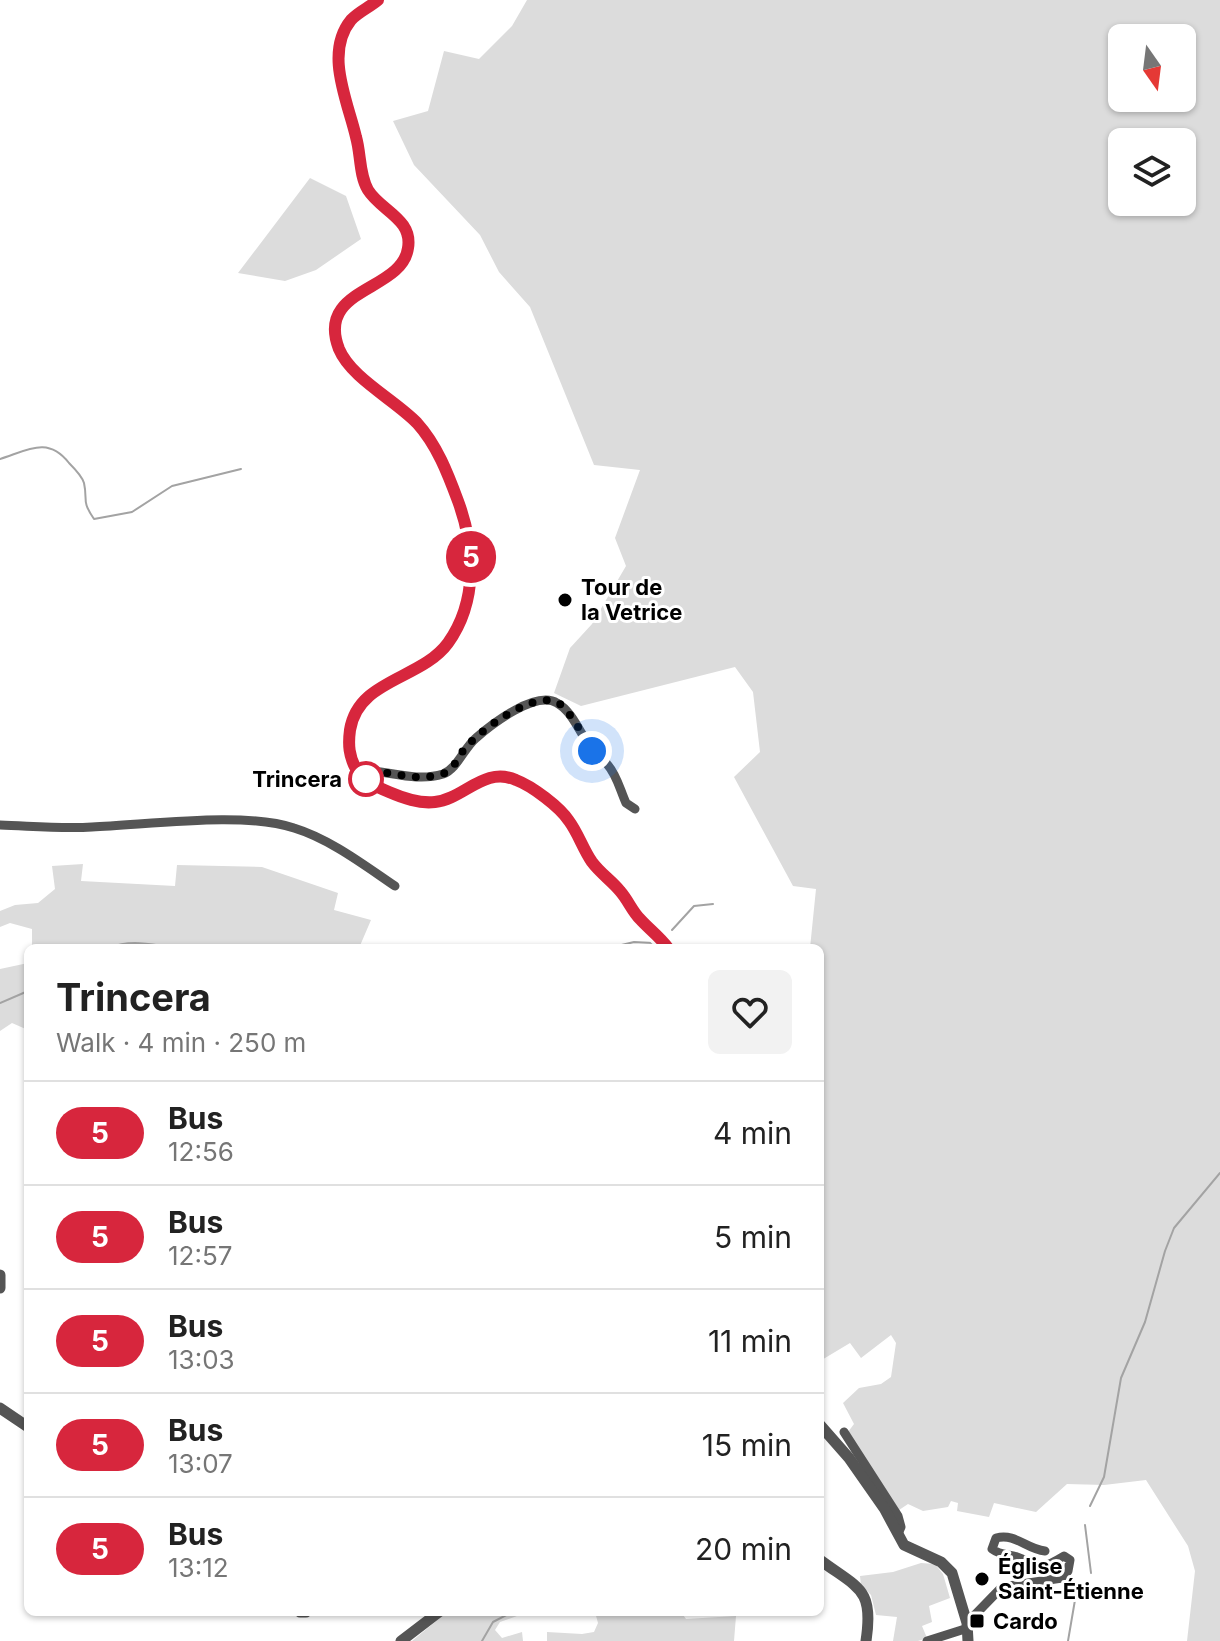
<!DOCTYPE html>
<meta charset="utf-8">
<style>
:root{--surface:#fff;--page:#f2f2f2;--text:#222;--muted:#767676;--line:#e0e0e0}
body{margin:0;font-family:Inter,sans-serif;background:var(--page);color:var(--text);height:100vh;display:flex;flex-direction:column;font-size:30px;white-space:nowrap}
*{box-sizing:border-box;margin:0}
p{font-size:26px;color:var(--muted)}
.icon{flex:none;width:44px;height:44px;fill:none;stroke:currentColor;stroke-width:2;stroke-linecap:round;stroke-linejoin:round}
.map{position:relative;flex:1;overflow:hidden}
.side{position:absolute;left:24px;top:944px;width:800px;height:672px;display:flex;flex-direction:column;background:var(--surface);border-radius:12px;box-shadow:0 2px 6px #0004}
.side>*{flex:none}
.badge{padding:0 16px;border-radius:26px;font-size:28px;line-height:52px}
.needle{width:52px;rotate:166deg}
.tools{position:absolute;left:1108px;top:24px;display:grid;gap:16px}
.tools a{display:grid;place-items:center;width:88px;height:88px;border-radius:12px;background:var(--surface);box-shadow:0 2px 6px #0004;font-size:40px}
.you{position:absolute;width:40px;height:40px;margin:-20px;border:6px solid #fff;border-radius:50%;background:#1a73e8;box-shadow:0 0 0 12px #1a73e833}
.map>.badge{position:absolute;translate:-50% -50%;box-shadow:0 0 0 4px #fff}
.round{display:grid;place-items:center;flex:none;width:84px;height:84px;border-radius:12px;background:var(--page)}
.head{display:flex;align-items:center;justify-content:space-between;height:136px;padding:0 32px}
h1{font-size:38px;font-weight:700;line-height:60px}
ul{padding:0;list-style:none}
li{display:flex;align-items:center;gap:24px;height:104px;padding:0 32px;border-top:2px solid var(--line)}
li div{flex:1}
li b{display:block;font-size:30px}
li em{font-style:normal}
li .badge{min-width:88px;font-weight:700;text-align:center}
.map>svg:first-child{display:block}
.green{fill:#dcdcdc;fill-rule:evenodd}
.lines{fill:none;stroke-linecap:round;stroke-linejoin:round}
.stream{stroke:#a3a3a3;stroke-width:2}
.minor{stroke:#555;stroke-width:9}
.tertiary{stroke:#555;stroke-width:11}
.line-casing{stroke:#fff;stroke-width:18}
.line{stroke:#d7263d;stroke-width:12}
.walk{stroke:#000;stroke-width:8;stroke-dasharray:0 14.4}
.poi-dot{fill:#000;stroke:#fff;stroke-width:3}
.stop-dot{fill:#fff;stroke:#d7263d;stroke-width:4}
.labels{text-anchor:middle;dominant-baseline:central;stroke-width:6;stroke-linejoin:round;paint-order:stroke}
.poi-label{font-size:22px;font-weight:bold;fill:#000;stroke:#fff;text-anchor:start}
.stop-label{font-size:22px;font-weight:bold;fill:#000;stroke:#fff;text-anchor:end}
</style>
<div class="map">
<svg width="1220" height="1641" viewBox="0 0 1220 1641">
<rect width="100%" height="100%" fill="#fff"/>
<!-- green -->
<path class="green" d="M 527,0 L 1220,0 L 1220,1641 L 1187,1641 L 1195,1571 L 1188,1546 L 1146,1480 L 1104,1485 L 1067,1484 L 1036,1512 L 994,1503 L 989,1517 L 957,1511 L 958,1503 L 951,1501 L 948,1507 L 923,1511 L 908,1504 L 899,1510 L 848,1432 L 854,1424 L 843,1403 L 859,1388 L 881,1384 L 891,1377 L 896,1343 L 891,1335 L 861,1358 L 850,1343 L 820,1361 L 820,948 L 810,948 L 816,889 L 793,886 L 734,777 L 760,752 L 753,692 L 735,667 L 581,706 L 554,693 L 570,648 L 592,624 L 626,566 L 615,538 L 640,470 L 594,465 L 530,307 L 499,272 L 480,235 L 414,165 L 393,121 L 428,111 L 444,51 L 479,59 L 512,26 ZM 1122,38 L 1182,38 L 1182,98 L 1122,98 ZM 1122,142 L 1182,142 L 1182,202 L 1122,202 Z
M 310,178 L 346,196 L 361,239 L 316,270 L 285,281 L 238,273 Z
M 83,864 L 81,881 L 175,886 L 177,865 L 262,867 L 338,893 L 334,910 L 371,920 L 359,948 L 32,948 L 32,929 L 10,923 L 0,927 L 0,911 L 15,905 L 38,903 L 55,889 L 52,866 Z
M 28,963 L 28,1030 L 12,1023 L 0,1031 L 0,969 Z
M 921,1563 L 935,1564 L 943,1574 L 950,1598 L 929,1606 L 932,1622 L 922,1626 L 927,1638 L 918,1641 L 893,1641 L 897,1617 L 876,1615 L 871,1595 L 861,1585 L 860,1576 L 893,1572 Z
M 447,1612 L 528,1612 L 500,1622 L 495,1630 L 502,1638 L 522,1632 L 523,1641 L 412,1641 Z
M 595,1612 L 681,1612 L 686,1619 L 736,1616 L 734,1641 L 547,1641 L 547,1632 L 582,1634 L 594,1632 L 598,1623 Z"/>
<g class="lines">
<!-- stream -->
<path class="stream" d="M 0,459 C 28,450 48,436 69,463 C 74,468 82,476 84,483 C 88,501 81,500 94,519 L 132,512 L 172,486 L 241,469
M 672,930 L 694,906 L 713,904
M 110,948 C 132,938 155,946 178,948
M 283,948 L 302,948
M 609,948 L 634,942 L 653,943
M 0,1003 L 28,991
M 1090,1506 L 1104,1477 L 1121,1378 L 1145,1322 L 1165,1251 L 1174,1228 L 1220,1173
M 1085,1525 L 1091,1573
M 482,1641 L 493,1622 L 512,1612
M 1068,1641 L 1075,1600 L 1083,1588"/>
<!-- minor -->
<path class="minor" d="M 357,770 C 385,769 414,783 443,774 C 457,769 464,748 476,738 C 492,724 536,690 557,703 C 572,711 580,733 590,747 C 595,754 602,758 607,764 C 617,775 620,790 626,803 L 635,809
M 0,825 C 31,826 62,829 92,827 C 147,825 244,811 294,828 C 330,839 364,865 395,886
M 844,1432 L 898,1516 L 901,1527 L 898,1534
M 967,1623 L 1002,1587 L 1062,1578 L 1068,1571 L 1070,1560 L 1064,1556 C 1039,1571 1043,1567 1017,1557 C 1008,1554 1000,1555 992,1549 L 996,1538 C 1016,1533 1026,1549 1045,1551
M 927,1641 L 968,1628"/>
<!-- tertiary -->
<path class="tertiary" d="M 378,0 C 370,7 358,12 351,20 C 324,53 348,102 356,137 C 361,154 359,175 368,190 C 381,211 413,219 408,248 C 402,292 315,287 339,349 C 351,378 395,400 417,423 C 437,445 448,474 458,501 C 475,547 478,601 448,643 C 421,680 358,679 350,730 C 348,745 348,757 356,769 C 363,781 377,787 389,792 C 403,798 419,804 435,802 C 464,799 484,766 516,780 C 532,786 559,807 569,821 C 578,834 583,850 592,862 C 600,873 612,881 621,891 C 628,900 632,911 640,919 C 649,929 660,937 668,948
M 0,1275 L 0,1288
M 0,1408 L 28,1427
M 820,1425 L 849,1458 L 884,1508 L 904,1545 L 941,1562 L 952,1573 L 967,1623 L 968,1641
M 820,1560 C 859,1589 874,1588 866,1641
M 300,1612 L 306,1612
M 401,1641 L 439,1612"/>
</g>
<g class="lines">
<defs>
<path id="line" d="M 378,0 C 370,7 358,12 351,20 C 324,53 348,102 356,137 C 361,154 359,175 368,190 C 381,211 413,219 408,248 C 402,292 315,287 339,349 C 351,378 395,400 417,423 C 437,445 448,474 458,501 C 475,547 478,601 448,643 C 421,680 358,679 350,730 C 348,745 349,756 356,769 C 363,781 377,787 389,792 C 403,798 419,804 435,802 C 464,799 484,766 516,780 C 532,786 560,807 569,821 C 578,833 583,849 592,862 C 600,873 612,881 620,891 C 628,900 632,911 640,919 C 649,929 660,937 668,948"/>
</defs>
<!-- line casing -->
<use href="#line" class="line-casing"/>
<!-- line -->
<use href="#line" class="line"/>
<!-- walk -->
<path class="walk" d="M 366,779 L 357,770 C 385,769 414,783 442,774 C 455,770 458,756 466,747 C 482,729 539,686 561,705 C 574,717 583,736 592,751"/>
</g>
<!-- markers -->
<g class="poi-dot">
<circle cx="565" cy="600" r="8"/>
<circle cx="982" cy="1579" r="8"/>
<rect x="969" y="1613" width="16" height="16" rx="4"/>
</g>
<circle class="stop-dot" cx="366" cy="779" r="16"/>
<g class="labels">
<!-- poi labels -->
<g class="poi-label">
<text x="581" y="587">Tour de<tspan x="581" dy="25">la Vetrice</tspan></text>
<text x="998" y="1566">Église<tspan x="998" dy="25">Saint-Étienne</tspan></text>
<text x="993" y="1621">Cardo</text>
</g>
<!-- stop labels -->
<g class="stop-label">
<text x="342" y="779">Trincera</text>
</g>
</g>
</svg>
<div class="tools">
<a><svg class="needle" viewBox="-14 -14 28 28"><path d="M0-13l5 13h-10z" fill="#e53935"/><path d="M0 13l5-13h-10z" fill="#767676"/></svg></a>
<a><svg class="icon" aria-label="layers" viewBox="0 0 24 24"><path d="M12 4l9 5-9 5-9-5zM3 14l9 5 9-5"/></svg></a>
</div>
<div class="you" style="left:592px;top:751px"></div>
<b class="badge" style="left:471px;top:557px;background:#d7263d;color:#fff">5</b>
<section class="side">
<div class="head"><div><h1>Trincera</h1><p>Walk · 4 min · 250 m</p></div><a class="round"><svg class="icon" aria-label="heart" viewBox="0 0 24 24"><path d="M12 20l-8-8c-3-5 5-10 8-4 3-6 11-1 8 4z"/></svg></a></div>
<ul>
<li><span class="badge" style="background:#d7263d;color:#fff">5</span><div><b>Bus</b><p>12:56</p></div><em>4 min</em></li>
<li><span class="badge" style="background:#d7263d;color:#fff">5</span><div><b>Bus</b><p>12:57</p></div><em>5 min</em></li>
<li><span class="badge" style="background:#d7263d;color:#fff">5</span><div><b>Bus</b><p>13:03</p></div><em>11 min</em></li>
<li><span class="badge" style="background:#d7263d;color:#fff">5</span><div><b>Bus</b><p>13:07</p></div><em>15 min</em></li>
<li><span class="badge" style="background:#d7263d;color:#fff">5</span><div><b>Bus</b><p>13:12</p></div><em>20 min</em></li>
</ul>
</section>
</div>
